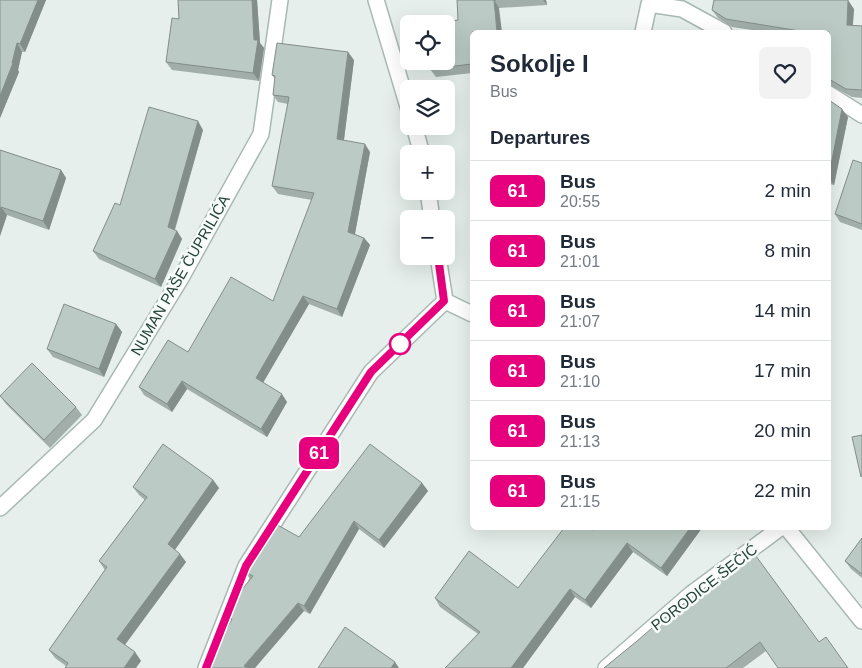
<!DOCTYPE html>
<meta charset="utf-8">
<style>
:root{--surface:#fff;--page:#f2f2f3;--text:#1f2937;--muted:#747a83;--line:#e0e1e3}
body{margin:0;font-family:Helvetica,sans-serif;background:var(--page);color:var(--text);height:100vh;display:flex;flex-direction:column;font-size:19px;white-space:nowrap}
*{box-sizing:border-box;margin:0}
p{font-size:16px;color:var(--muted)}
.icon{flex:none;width:28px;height:28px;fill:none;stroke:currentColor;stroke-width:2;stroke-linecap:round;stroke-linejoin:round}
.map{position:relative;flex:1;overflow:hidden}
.details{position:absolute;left:470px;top:30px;width:361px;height:500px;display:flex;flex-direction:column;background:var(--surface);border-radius:8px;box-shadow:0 5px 20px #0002}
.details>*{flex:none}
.badge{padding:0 10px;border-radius:8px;font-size:18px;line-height:32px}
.buttons{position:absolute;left:400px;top:15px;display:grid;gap:10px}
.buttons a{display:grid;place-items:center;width:55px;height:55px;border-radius:8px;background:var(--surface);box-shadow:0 5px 20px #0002;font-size:25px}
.map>.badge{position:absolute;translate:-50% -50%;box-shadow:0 0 0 2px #fff}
h2{padding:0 20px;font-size:19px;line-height:45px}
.round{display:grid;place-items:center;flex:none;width:52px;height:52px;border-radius:8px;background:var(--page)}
.head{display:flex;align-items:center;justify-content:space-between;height:85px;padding:0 20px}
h1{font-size:24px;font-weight:800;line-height:38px}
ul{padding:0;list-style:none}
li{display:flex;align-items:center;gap:15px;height:60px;padding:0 20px;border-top:1px solid var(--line)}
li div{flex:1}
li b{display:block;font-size:19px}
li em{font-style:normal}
li .badge{min-width:55px;font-weight:700;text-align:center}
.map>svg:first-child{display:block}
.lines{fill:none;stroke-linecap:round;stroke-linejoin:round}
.minor-casing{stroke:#a8b8b2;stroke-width:18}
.minor{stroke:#fff;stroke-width:15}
.wall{fill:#a1aea9}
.shaded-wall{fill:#838d89}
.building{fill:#bbcac4;stroke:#838d89}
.line-casing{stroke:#fff;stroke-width:11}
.line{stroke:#e6007e;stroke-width:8}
.stop-dot{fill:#fff;stroke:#e6007e;stroke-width:2.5}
.labels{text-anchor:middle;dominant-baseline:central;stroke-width:5;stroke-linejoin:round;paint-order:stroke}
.street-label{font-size:15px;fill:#24423a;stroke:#f7fbf9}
</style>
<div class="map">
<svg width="862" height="668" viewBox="0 0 862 668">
<rect width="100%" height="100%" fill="#e6efeb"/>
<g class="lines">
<defs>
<path id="minor" d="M 376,0 L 409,110
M 643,32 L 649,4 L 682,9 L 724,32
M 829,94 L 862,115
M 414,126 L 422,154
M 428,191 L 432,219
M 438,256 L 445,301
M 445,301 L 472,314
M 0,508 L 94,420 L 181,278 L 261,134 L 280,0
M 787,528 L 862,621
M 206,668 L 246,566 L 371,372 L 445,301
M 606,668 L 691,594 L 780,528"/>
</defs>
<!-- minor casing -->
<use href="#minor" class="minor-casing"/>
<!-- minor -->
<use href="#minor" class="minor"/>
</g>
<!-- wall -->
<path class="wall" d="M 0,0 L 46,0 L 25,52 L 22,52 L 18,70 L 19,72 L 0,118 Z
M 178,0 L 257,0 L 260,43 L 264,48 L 259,81 L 172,70 L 166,62 L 179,19 Z
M 457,0 L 546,0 L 547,5 L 499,8 L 472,32 L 472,73 L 436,77 L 430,69 L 458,20 Z
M 854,9 L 853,25 L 862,26 L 862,98 L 852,97 L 830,85 L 829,85 L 829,32 L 765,32 L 732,27 L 718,18 L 712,10 Z
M 354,60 L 344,140 L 370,152 L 355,234 L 364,238 L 370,245 L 342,317 L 309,304 L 263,383 L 287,402 L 267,437 L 187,389 L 172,412 L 144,395 L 139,387 L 188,352 L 273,301 L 312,200 L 278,194 L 272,186 L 288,104 L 278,102 L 273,95 L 275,79 L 272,75 Z
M 829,100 L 848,117 L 834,185 L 829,184 Z
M 203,130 L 175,230 L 177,231 L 182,239 L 161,287 L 99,259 L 93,251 L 120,205 Z
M 0,150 L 61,170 L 66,178 L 49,230 L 7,215 L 0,236 Z
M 862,163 L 862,230 L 840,222 L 835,214 Z
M 116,324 L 122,332 L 104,377 L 53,357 L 47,349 Z
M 0,396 L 76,407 L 82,415 L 50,448 L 6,404 Z
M 213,480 L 219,488 L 175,550 L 186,562 L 125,645 L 135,652 L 141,661 L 66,666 L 55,658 L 49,650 L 105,570 L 99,561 L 145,500 L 139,495 L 133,487 Z
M 422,483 L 428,491 L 384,548 L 359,529 L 310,614 L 304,611 L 231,621 L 228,616 L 250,579 L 245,572 L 299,537 Z
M 595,528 L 702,528 L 667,576 L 633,552 L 591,608 L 575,597 L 523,668 L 445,668 L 478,634 L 440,607 L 435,598 L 518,588 L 593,530 Z
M 862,538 L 862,578 L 851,569 L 845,561 Z
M 637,641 L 819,642 L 766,651 L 743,668 L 604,668 Z"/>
<!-- shaded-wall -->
<path class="shaded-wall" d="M 38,0 L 46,0 L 25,52 L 20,44 Z
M 252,0 L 257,0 L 260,43 L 264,48 L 259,81 L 253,73 L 254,40 Z
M 494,0 L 499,8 L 502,32 L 497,32 Z
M 543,0 L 546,0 L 547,5 Z
M 848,0 L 854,9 L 852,33 L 847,25 Z
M 17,43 L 22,52 L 18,70 L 19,72 L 0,118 L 0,96 L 12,63 Z
M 348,52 L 354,60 L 343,147 L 337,139 Z
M 842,109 L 848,117 L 834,185 L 829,178 L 829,175 Z
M 198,121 L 203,130 L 173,235 L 168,227 Z
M 365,144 L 370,152 L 354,239 L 348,232 Z
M 61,170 L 66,178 L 49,230 L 43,221 Z
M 1,207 L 7,215 L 0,236 L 0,211 Z
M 177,231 L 182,239 L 161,287 L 155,279 Z
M 364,238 L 370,245 L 342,317 L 337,309 Z
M 303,296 L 309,304 L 261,386 L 256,378 Z
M 116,324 L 122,332 L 104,377 L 99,369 Z
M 182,381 L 187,389 L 172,412 L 167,404 Z
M 282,394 L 287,402 L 267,437 L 261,429 Z
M 213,480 L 219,488 L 173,552 L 168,544 Z
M 422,483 L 428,491 L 384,548 L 379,540 Z
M 354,521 L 359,529 L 310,614 L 304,606 Z
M 690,528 L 702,528 L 667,576 L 661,568 Z
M 627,543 L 633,552 L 591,608 L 585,600 Z
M 180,554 L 186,562 L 123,647 L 117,639 Z
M 570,589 L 575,597 L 523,668 L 511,668 Z
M 298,603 L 304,611 L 255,668 L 246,668 L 244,666 Z
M 135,652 L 141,661 L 136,668 L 124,668 Z
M 395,662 L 399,668 L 391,668 Z"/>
<!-- building -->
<path class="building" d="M 0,0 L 38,0 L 20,44 L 17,43 L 12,63 L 13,63 L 0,96 Z
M 178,0 L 252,0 L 254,40 L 258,40 L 253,73 L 166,62 L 172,18 L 179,19 Z
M 457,0 L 496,0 L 494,0 L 497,32 L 472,32 L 472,64 L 430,69 L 429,61 L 446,61 L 446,24 L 429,24 L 458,20 Z
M 714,0 L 848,0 L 847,25 L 862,26 L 862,90 L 846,89 L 829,79 L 829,32 L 806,32 L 726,19 L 712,10 Z
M 277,43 L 348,52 L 337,139 L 365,144 L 348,232 L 364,238 L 337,309 L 303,296 L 256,378 L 282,394 L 261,429 L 182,381 L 167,404 L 139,387 L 168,340 L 188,352 L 231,277 L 273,301 L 314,193 L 272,186 L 289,97 L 273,95 L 275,76 L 272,75 Z
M 829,100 L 842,109 L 829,175 Z
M 149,107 L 198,121 L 168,227 L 177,231 L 155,279 L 93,251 L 115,203 L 120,205 Z
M 0,150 L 61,170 L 43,221 L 1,207 L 0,211 Z
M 853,160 L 862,163 L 862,224 L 835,214 Z
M 64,304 L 116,324 L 99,369 L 47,349 Z
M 32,363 L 76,407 L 44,440 L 0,396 Z
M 862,435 L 862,476 L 861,477 L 852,437 Z
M 163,444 L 213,480 L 168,544 L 180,554 L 117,639 L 135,652 L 124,668 L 65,668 L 68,663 L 49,650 L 107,567 L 99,561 L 147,497 L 133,487 Z
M 370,444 L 422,483 L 379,540 L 354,521 L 304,606 L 298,603 L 244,666 L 248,668 L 205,668 L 232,619 L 228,616 L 234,599 L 253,576 L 245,572 L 249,562 L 274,523 L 299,537 Z
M 564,528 L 589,528 L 593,530 L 595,528 L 690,528 L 661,568 L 627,543 L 585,600 L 570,589 L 511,668 L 445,668 L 480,632 L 435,598 L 469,551 L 518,588 Z
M 862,538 L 862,574 L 845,561 Z
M 753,552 L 819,642 L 826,637 L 848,668 L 778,668 L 760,642 L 726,668 L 604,668 L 637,641 L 659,622 Z
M 345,627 L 395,662 L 391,668 L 318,668 Z"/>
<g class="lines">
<defs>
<path id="line" d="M 206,668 L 246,566 L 371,372 L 444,301 L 438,256"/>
</defs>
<!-- line casing -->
<use href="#line" class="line-casing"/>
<!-- line -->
<use href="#line" class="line"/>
</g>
<!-- markers -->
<circle class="stop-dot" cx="400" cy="344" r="10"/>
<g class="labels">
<!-- street labels -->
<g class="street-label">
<text transform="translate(180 275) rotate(-60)">NUMAN PAŠE ČUPRILIĆA</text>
<text transform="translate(704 587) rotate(-38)">PORODICE ŠEČIĆ</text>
</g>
</g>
</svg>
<div class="buttons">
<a><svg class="icon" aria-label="locate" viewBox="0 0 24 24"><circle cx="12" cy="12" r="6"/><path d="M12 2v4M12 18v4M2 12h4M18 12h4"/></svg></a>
<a><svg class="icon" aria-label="layers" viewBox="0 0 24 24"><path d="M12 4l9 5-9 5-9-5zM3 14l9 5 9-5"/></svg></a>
<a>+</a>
<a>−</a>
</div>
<b class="badge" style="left:319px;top:453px;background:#e6007e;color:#fff">61</b>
<section class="details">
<div class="head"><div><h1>Sokolje I</h1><p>Bus</p></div><a class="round"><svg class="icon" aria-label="heart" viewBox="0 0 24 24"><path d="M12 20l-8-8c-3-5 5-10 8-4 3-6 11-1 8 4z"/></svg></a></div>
<h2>Departures</h2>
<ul>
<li><span class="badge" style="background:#e6007e;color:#fff">61</span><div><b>Bus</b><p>20:55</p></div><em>2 min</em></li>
<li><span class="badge" style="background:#e6007e;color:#fff">61</span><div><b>Bus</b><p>21:01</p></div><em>8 min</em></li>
<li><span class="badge" style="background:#e6007e;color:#fff">61</span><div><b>Bus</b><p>21:07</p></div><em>14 min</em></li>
<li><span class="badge" style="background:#e6007e;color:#fff">61</span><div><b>Bus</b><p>21:10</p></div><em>17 min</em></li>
<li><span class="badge" style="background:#e6007e;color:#fff">61</span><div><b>Bus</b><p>21:13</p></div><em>20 min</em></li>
<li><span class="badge" style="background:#e6007e;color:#fff">61</span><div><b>Bus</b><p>21:15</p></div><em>22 min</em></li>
</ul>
</section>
</div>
